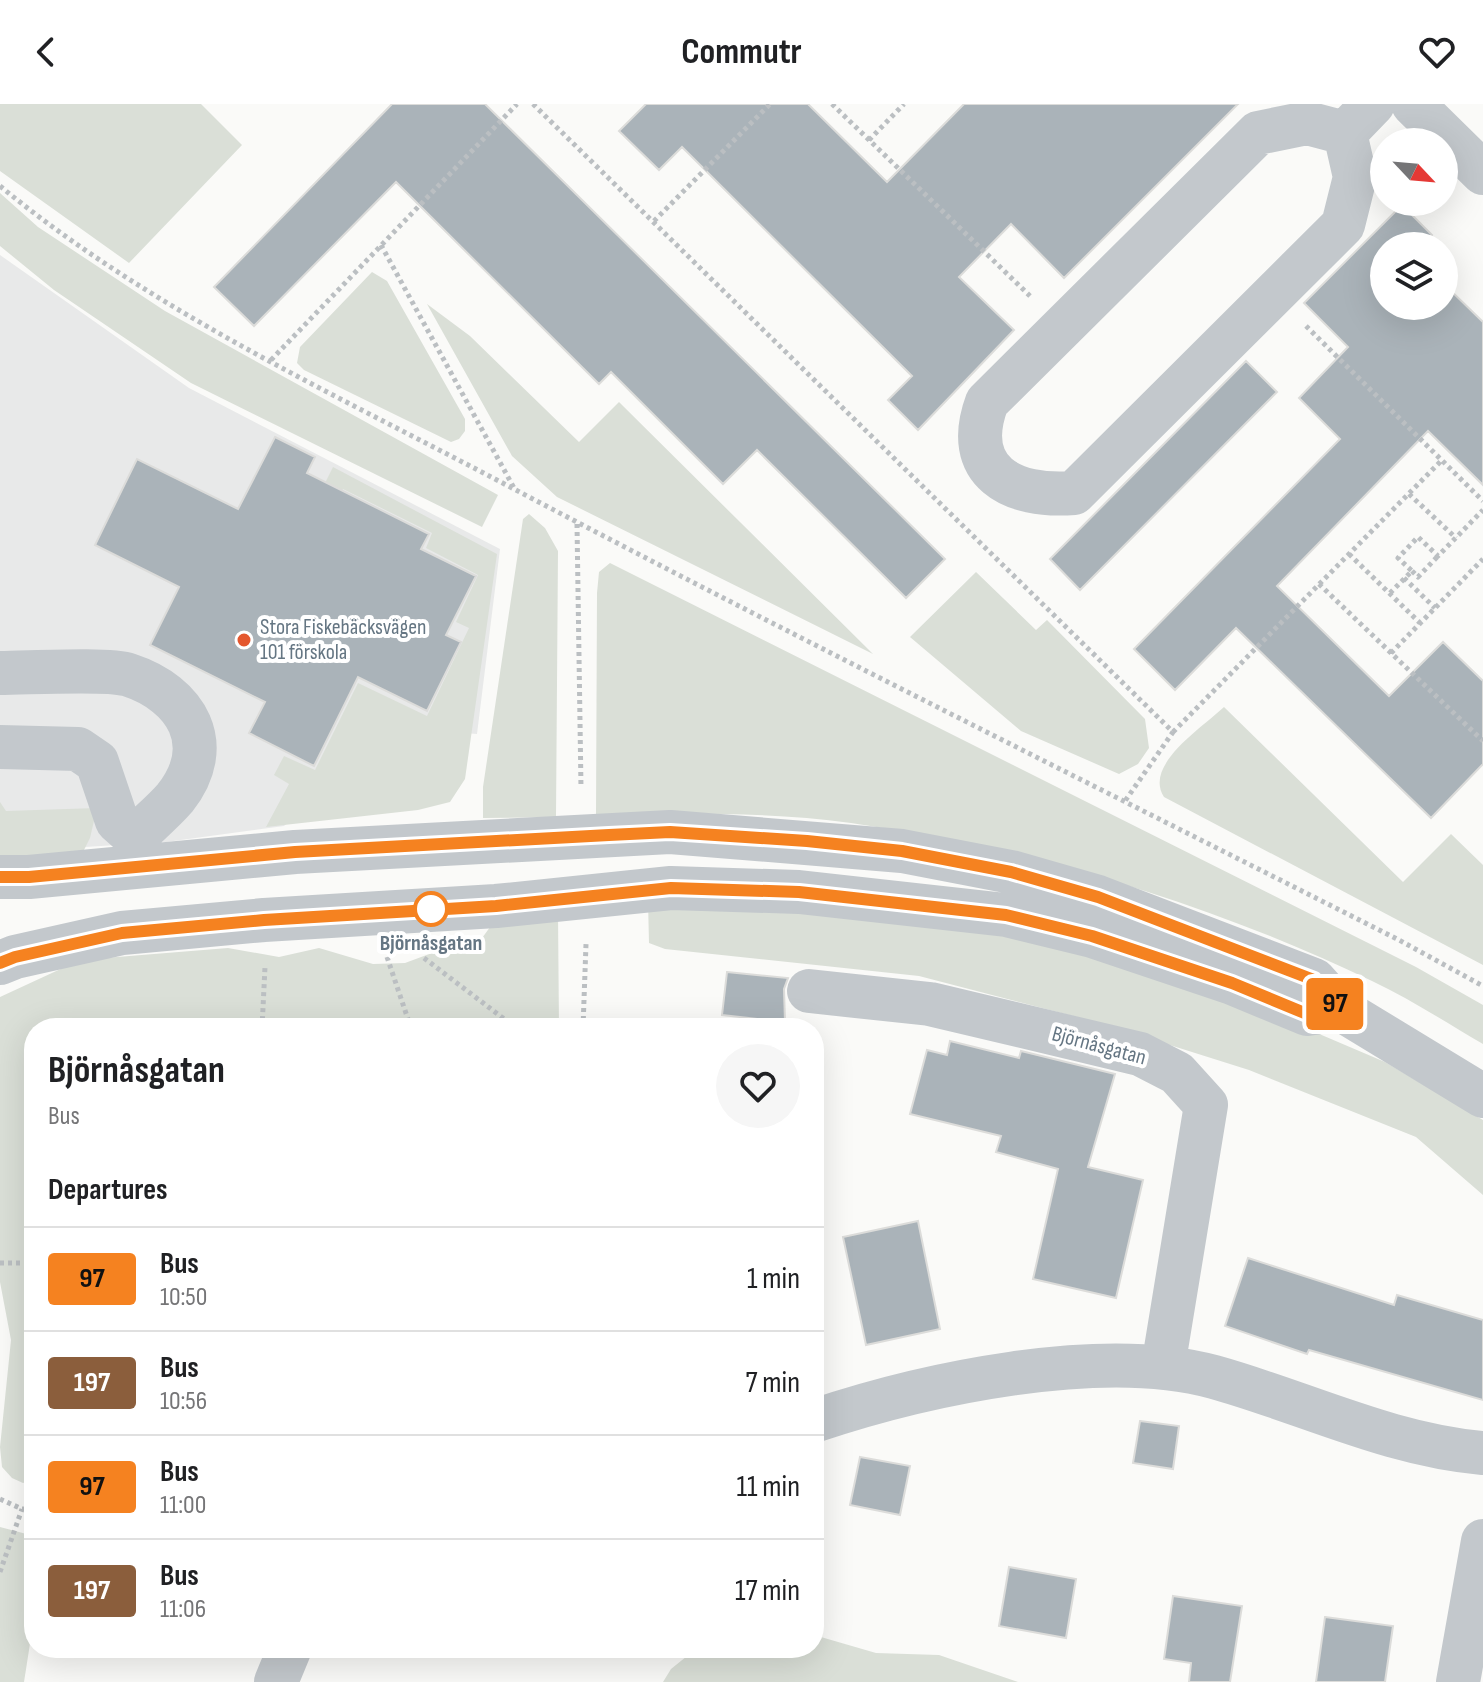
<!DOCTYPE html>
<meta charset="utf-8">
<style>
:root{--surface:#fff;--page:#f6f6f6;--text:#202124;--muted:#757577;--line:#e0e0e0}
body{margin:0;font-family:"Sofia Sans Condensed",sans-serif;background:var(--page);color:var(--text);height:100vh;display:flex;flex-direction:column;font-size:30px;white-space:nowrap}
*{box-sizing:border-box;margin:0}
p{font-size:26px;color:var(--muted)}
.icon{flex:none;width:44px;height:44px;fill:none;stroke:currentColor;stroke-width:2;stroke-linecap:round;stroke-linejoin:round}
.map{position:relative;flex:1;overflow:hidden}
.panel{position:absolute;left:24px;top:914px;width:800px;height:640px;display:flex;flex-direction:column;background:var(--surface);border-radius:32px;box-shadow:0 8px 32px #0002}
.panel>*{flex:none}
.badge{padding:0 16px;border-radius:6px;font-size:28px;line-height:52px}
.needle{width:52px;rotate:116deg}
.buttons{position:absolute;left:1370px;top:24px;display:grid;gap:16px}
.buttons a{display:grid;place-items:center;width:88px;height:88px;border-radius:50%;background:var(--surface);box-shadow:0 8px 32px #0002;font-size:40px}
.map>.badge{position:absolute;translate:-50% -50%;box-shadow:0 0 0 4px #fff}
h2{padding:0 24px;font-size:30px;line-height:72px}
.round{display:grid;place-items:center;flex:none;width:84px;height:84px;border-radius:42px;background:var(--page)}
.summary{display:flex;align-items:center;justify-content:space-between;height:136px;padding:0 24px}
h1{font-size:38px;font-weight:700;line-height:60px}
ul{padding:0;list-style:none}
li{display:flex;align-items:center;gap:24px;height:104px;padding:0 24px;border-top:2px solid var(--line)}
li div{flex:1}
li b{display:block;font-size:30px}
li em{font-style:normal}
li .badge{min-width:88px;font-weight:700;text-align:center}
header{display:flex;justify-content:space-between;align-items:center;height:104px;padding:0 24px;background:var(--surface);font-size:36px;font-weight:700}
.map>svg:first-child{display:block}
.built{fill:#e8e9e9}
.green{fill:#dadfd7}
.building{fill:#aab3b9;stroke:#dcdcda;stroke-width:2}
.lines{fill:none;stroke-linecap:round;stroke-linejoin:round}
.path{stroke:#bbbfc2;stroke-width:5;stroke-dasharray:4 4;stroke-linecap:butt}
.minor{stroke:#c3c8cc;stroke-width:44}
.line-casing{stroke:#fff;stroke-width:18}
.line{stroke:#f58220;stroke-width:12}
.poi-dot{fill:#e4572e;stroke:#fff;stroke-width:3}
.stop-dot{fill:#fff;stroke:#f58220;stroke-width:4}
.labels{text-anchor:middle;dominant-baseline:central;stroke-width:8;stroke-linejoin:round;paint-order:stroke}
.poi-label{font-size:22px;fill:#657683;stroke:#fff;text-anchor:start}
.stop-label{font-size:22px;font-weight:bold;fill:#657683;stroke:#fff}
.street-label{font-size:22px;fill:#657683;stroke:#fff}
</style>
<header><svg class="icon" aria-label="back" viewBox="0 0 24 24"><path d="M15 5l-7 7 7 7"/></svg>Commutr<svg class="icon" aria-label="heart" viewBox="0 0 24 24"><path d="M12 20l-8-8c-3-5 5-10 8-4 3-6 11-1 8 4z"/></svg></header>
<div class="map">
<svg width="1483" height="1578" viewBox="0 0 1483 1578">
<rect width="100%" height="100%" fill="#fafaf8"/>
<!-- built -->
<path class="built" d="M 0,151 L 189,284 L 500,445 L 477,630 L 438,627 L 341,669 L 284,722 L 166,738 L 52,745 L 0,729 Z"/>
<!-- green -->
<path class="green" d="M 0,0 L 201,0 L 242,41 L 129,159 L 0,67 Z
M 0,89 L 38,123 L 165,207 L 498,391 L 482,423 L 191,279 L 54,186 L 0,142 Z
M 372,168 L 387,177 L 465,315 L 465,327 L 459,335 L 451,338 L 304,266 L 297,259 L 300,243 Z
M 427,200 L 470,232 L 579,338 L 619,298 L 873,550 L 557,393 L 512,352 Z
M 333,363 L 497,450 L 465,675 L 450,698 L 418,706 L 266,723 L 289,680 L 274,671 L 284,652 L 315,666 L 358,579 L 427,612 L 469,524 L 456,518 L 478,471 L 426,444 L 432,429 L 343,385 L 334,401 L 318,393 Z
M 529,410 L 545,424 L 558,447 L 556,713 L 483,714 L 483,683 L 523,415 Z
M 610,459 L 1416,863 L 1483,901 L 1483,940 C 1447,919 1410,895 1372,877 C 1210,799 1029,745 851,719 C 767,707 681,710 596,710 L 597,489 L 599,468 Z
M 976,468 L 1036,526 L 1047,516 L 1145,615 L 1149,644 L 1138,660 L 1119,670 L 1021,627 L 910,533 Z
M 1224,603 L 1403,778 L 1451,730 L 1483,761 L 1483,861 L 1164,693 C 1143,661 1203,623 1224,603 Z
M 0,698 L 6,707 L 97,704 L 90,734 L 81,752 L 0,756 Z
M 648,797 L 992,823 L 1270,909 L 1385,958 L 1483,1016 L 1483,1091 L 1416,1033 L 1249,966 L 1100,919 L 919,872 L 665,845 L 649,839 Z
M 558,810 L 559,924 L 34,924 L 34,1376 L 23,1379 L 12,1374 L 2,1363 L 0,1343 L 11,1236 L 0,1178 L 0,893 L 80,856 L 228,844 L 279,853 L 319,844 L 373,860 L 405,859 L 432,849 L 477,841 L 493,819 Z
M 0,1423 L 34,1432 L 34,1514 L 24,1578 L 0,1578 Z
M 814,1531 L 876,1549 L 939,1551 L 1018,1578 L 663,1578 L 671,1565 L 697,1544 L 814,1544 Z"/>
<!-- building -->
<path class="building" d="M 392,0 L 485,0 L 945,455 L 906,494 L 757,346 L 723,380 L 611,268 L 599,280 L 396,78 L 254,222 L 214,183 Z
M 646,0 L 808,0 L 887,78 L 964,0 L 1238,0 L 1064,174 L 1011,120 L 959,173 L 1014,226 L 918,326 L 888,296 L 912,272 L 682,43 L 659,66 L 619,27 Z
M 1402,101 L 1432,131 L 1422,142 L 1384,142 L 1384,202 L 1444,202 L 1444,180 L 1483,218 L 1483,381 L 1428,327 L 1277,482 L 1389,592 L 1443,538 L 1483,577 L 1483,660 L 1431,714 L 1236,524 L 1175,586 L 1134,545 L 1340,335 L 1299,294 L 1348,243 L 1304,199 Z
M 1246,257 L 1277,288 L 1080,486 L 1050,455 Z
M 275,333 L 315,353 L 307,369 L 429,430 L 421,445 L 476,472 L 446,531 L 461,538 L 427,607 L 358,573 L 314,662 L 249,629 L 265,598 L 150,541 L 179,483 L 95,441 L 137,355 L 238,405 Z
M 727,868 L 788,874 L 784,885 L 785,918 L 722,911 Z
M 950,937 L 1019,954 L 1021,947 L 1115,970 L 1088,1063 L 1143,1076 L 1116,1194 L 1033,1175 L 1058,1065 L 996,1048 L 1001,1032 L 910,1010 L 927,946 L 947,951 Z
M 918,1117 L 940,1225 L 866,1241 L 843,1133 Z
M 1248,1154 L 1394,1201 L 1397,1191 L 1483,1216 L 1483,1296 L 1309,1246 L 1307,1250 L 1225,1222 Z
M 1140,1317 L 1179,1322 L 1173,1365 L 1133,1359 Z
M 860,1353 L 910,1362 L 900,1411 L 850,1401 Z
M 1009,1463 L 1076,1475 L 1066,1534 L 999,1522 Z
M 1173,1492 L 1242,1502 L 1230,1578 L 1189,1578 L 1191,1559 L 1164,1555 Z
M 1325,1513 L 1393,1522 L 1385,1578 L 1316,1578 Z"/>
<g class="lines">
<!-- path -->
<path class="path" d="M 533,0 L 1173,628 L 1125,697
M 832,0 L 1030,192
M 869,36 L 904,0
M 0,82 C 148,204 326,286 495,375 C 794,533 1097,683 1399,836 L 1483,882
M 654,117 L 770,0
M 381,141 L 514,384
M 1306,222 L 1483,397
M 271,256 L 517,0
M 1409,390 L 1456,434
M 577,420 L 581,684
M 1349,450 L 1420,519
M 1412,467 L 1418,473 L 1438,452
M 1404,474 L 1435,504
M 1319,480 L 1483,637
M 1390,489 L 1412,467 L 1398,454 L 1418,433 L 1438,452 L 1483,406
M 1391,549 L 1483,455
M 1173,628 L 1442,356
M 387,853 L 411,924
M 424,854 L 516,924
M 262,924 L 265,863
M 583,924 L 586,840
M 0,1159 L 34,1159
M 0,1395 L 22,1405 L 34,1405
M 0,1468 L 22,1405"/>
<!-- minor -->
<path class="minor" d="M 1413,0 L 1483,69
M 1307,19 L 1345,29 L 1355,73 L 1343,121 L 1074,389 C 1012,394 961,368 987,298 L 1258,29 Z
M 1345,29 L 1373,0
M 0,569 C 28,569 108,564 129,571 C 187,590 217,641 175,694 C 163,708 148,720 135,733
M 0,643 L 78,645 L 97,658 L 117,717 L 135,733 L 136,759
M 0,773 L 29,773 L 295,748 L 670,728 L 902,747 L 1011,768 L 1098,793 L 1314,876 L 1340,905 L 1483,992
M 0,859 L 15,853 L 122,829 L 264,816 L 496,802 L 671,784 L 799,788 L 1006,811 L 1092,832 L 1232,879 L 1307,910 L 1340,905
M 809,887 L 930,900 L 1140,950 L 1177,969 L 1206,1001 L 1163,1263
M 814,1317 C 924,1280 1101,1242 1214,1273 C 1304,1298 1389,1341 1483,1349
M 276,1578 L 290,1544
M 1458,1578 L 1483,1437"/>
</g>
<g class="lines">
<defs>
<path id="line" d="M 0,773 L 29,773 L 295,748 L 609,731 L 670,728 L 807,737 L 902,747 L 1011,768 L 1098,793 L 1314,876 L 1340,905 L 1307,910 L 1232,879 L 1092,832 L 1006,811 L 799,788 L 671,784 L 496,802 L 264,816 L 122,829 L 15,853 L 0,859"/>
</defs>
<!-- line casing -->
<use href="#line" class="line-casing"/>
<!-- line -->
<use href="#line" class="line"/>
</g>
<!-- markers -->
<circle class="poi-dot" cx="244" cy="536" r="8"/>
<circle class="stop-dot" cx="431" cy="805" r="16"/>
<g class="labels">
<!-- poi labels -->
<g class="poi-label">
<text x="260" y="523">Stora Fiskebäcksvägen<tspan x="260" dy="25">101 förskola</tspan></text>
</g>
<!-- stop labels -->
<g class="stop-label">
<text x="431" y="839">Björnåsgatan</text>
</g>
<!-- street labels -->
<g class="street-label">
<text transform="translate(1099 942) rotate(15)">Björnåsgatan</text>
</g>
</g>
</svg>
<div class="buttons">
<a><svg class="needle" viewBox="-14 -14 28 28"><path d="M0-13l5 13h-10z" fill="#e53935"/><path d="M0 13l5-13h-10z" fill="#757577"/></svg></a>
<a><svg class="icon" aria-label="layers" viewBox="0 0 24 24"><path d="M12 4l9 5-9 5-9-5zM3 14l9 5 9-5"/></svg></a>
</div>
<b class="badge" style="left:1335px;top:900px;background:#f58220;color:#111">97</b>
<section class="panel">
<div class="summary"><div><h1>Björnåsgatan</h1><p>Bus</p></div><a class="round"><svg class="icon" aria-label="heart" viewBox="0 0 24 24"><path d="M12 20l-8-8c-3-5 5-10 8-4 3-6 11-1 8 4z"/></svg></a></div>
<h2>Departures</h2>
<ul>
<li><span class="badge" style="background:#f58220;color:#111">97</span><div><b>Bus</b><p>10:50</p></div><em>1 min</em></li>
<li><span class="badge" style="background:#8b5e3c;color:#fff">197</span><div><b>Bus</b><p>10:56</p></div><em>7 min</em></li>
<li><span class="badge" style="background:#f58220;color:#111">97</span><div><b>Bus</b><p>11:00</p></div><em>11 min</em></li>
<li><span class="badge" style="background:#8b5e3c;color:#fff">197</span><div><b>Bus</b><p>11:06</p></div><em>17 min</em></li>
</ul>
</section>
</div>
